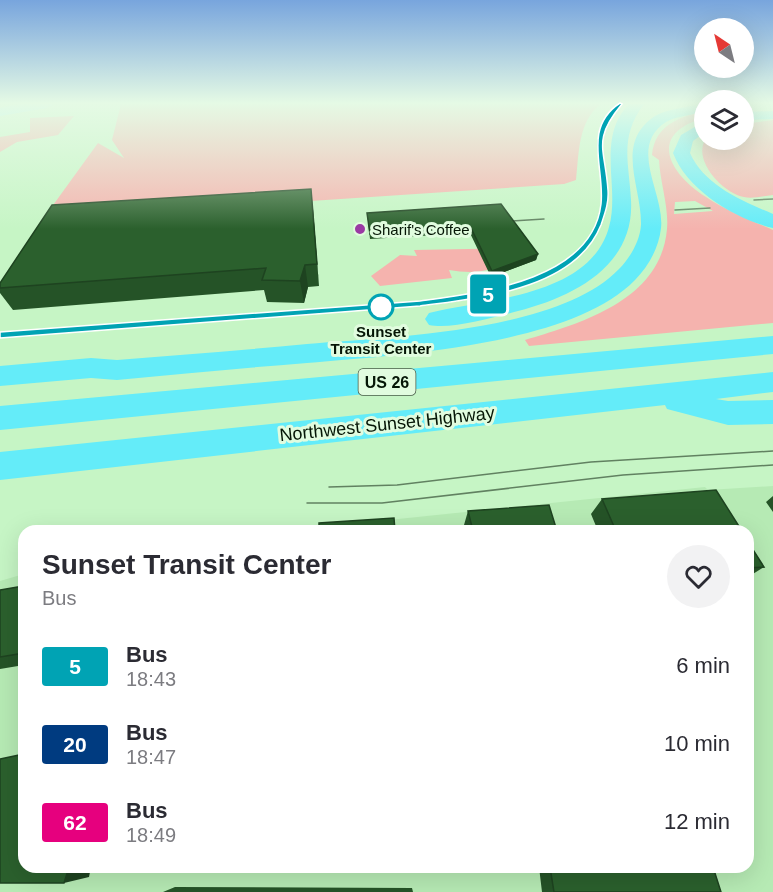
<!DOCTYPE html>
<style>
:root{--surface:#fff;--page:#f2f2f3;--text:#2b2b33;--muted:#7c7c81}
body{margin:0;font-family:Helvetica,sans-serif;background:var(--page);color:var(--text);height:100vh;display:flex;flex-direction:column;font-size:22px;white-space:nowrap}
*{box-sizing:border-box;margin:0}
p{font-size:20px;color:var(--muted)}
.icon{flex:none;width:33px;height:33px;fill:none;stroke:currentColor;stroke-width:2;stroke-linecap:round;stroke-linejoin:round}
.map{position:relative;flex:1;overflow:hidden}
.drawer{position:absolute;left:18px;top:525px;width:736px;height:348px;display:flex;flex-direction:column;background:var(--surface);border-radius:18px;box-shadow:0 6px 24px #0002}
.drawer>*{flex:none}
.badge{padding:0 12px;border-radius:4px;font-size:21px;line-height:39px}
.needle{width:39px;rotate:325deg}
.buttons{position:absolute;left:694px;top:18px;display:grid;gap:12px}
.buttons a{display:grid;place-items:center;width:60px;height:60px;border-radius:50%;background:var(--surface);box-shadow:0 6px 24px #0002;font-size:30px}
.map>.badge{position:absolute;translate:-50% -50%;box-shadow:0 0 0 3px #fff}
.round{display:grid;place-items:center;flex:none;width:63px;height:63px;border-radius:32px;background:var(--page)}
.head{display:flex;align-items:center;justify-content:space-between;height:102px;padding:0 24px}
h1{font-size:28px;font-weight:800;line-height:45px}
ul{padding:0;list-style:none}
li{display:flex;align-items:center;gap:18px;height:78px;padding:0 24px}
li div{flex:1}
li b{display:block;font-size:22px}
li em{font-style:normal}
li .badge{min-width:66px;font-weight:700;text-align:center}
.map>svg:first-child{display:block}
.built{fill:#b6eab4}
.green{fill:#f5b3ae;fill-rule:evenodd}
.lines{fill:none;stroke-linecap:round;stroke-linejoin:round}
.major{fill:#a2f4fb;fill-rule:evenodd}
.highway{fill:#64ecf9;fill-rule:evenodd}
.tram{stroke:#618161;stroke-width:1.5}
.wall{fill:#255327}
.shaded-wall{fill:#1e4320}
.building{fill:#2b602d;stroke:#1e4320;stroke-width:1.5}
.line{fill:#00a3b4;stroke:#fff;stroke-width:1.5}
.poi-dot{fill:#9a3aa3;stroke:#e1fcdf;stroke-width:2}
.stop-dot{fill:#fff;stroke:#00a3b4;stroke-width:3}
.labels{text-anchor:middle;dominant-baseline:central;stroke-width:6;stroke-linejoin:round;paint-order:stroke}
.far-poi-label{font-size:15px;fill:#051606;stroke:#e1fcdf;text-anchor:start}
.far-stop-label{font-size:15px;font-weight:bold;fill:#051606;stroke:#e1fcdf}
.shield{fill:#e1fcdf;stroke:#475b47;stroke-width:1.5}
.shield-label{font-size:16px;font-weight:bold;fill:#051606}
.street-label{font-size:18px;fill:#051606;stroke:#e1fcdf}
</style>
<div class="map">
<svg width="773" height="892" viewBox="0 0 773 892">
<rect width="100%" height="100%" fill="#c6f5c5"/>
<!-- built -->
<path class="built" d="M 773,486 L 773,892 L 0,892 L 0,581 L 24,574 L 24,867 L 748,867 L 748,531 L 283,531 L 705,487 L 708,490 Z"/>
<!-- green -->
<path class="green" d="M 121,104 L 601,104 C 578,121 579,153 576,180 L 564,184 L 43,219 L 98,143 L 124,158 L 112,140 Z
M 705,111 L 705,118 C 647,133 668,173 706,197 C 727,211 750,220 773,230 L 773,323 L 529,346 L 525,340 C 582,323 661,300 667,229 C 669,207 660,182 659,160 L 652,155 C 655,125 679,117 705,111 ZM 695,201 L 713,211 L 674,214 L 675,202 Z
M 74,116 L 58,135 L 17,142 L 0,152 L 0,137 L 30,132 L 30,118 Z
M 773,120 L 773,195 C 764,196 752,199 744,197 C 723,193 693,161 705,140 L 744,140 L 744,124 Z
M 524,248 C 502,271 479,275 449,270 L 452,278 L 380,286 L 371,276 L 400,255 L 417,256 L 414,250 Z"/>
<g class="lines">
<!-- major -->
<path class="major" d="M 20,104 L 54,104 L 47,108 L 0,116 L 0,108 Z"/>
<!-- highway -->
<path class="highway" d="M 629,104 L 644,104 C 619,137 629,162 631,200 C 635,266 573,297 518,311 C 495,317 451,330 429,325 L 425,319 L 429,313 C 485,299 590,297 609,227 C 614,209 612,190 611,172 C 610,147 610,124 629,104 Z
M 699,104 L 705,104 L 705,111 C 693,115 676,116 666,122 C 627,147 665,194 661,228 C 659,247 649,266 635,280 C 571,346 396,355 307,363 C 243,368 180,374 117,380 L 91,378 L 0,386 L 0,366 L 91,358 L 117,360 C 180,355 244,350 307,344 C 392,337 559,332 619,269 C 630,258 640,241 641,225 C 642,187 614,143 655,116 C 666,109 686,108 699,104 Z
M 773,111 L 773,119 L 744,120 L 744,112 Z
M 705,121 L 705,132 L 693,141 L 690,153 C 704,185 742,201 773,214 L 773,228 C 735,219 687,190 673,153 L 681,135 Z
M 773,336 L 773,354 L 0,430 L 0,406 Z
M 773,372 L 773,392 L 716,399 L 728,401 L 773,400 L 773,424 L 728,425 L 667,409 L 665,405 L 0,480 L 0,452 Z"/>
<!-- tram -->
<path class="tram" d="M 754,200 L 773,199
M 675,210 L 710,208
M 498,222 L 544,219
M 329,487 L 397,485 L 591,462 L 773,451
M 307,503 L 382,503 L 623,475 L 773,465"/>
</g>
<!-- wall -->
<path class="wall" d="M 501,204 L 538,254 L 536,260 L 491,277 L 470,233 L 370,239 L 367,213 Z
M 313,209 L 319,286 L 308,287 L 304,303 L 267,302 L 264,290 L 13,310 L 0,293 L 0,283 Z
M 773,496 L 773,512 L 766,502 Z
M 602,499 L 742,531 L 598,531 L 591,514 Z
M 468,511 L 557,531 L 465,531 L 464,525 Z
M 748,542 L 764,567 L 748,577 Z
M 24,586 L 24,665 L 0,669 L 0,590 Z
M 539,867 L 713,867 L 721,892 L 542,892 Z
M 175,887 L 412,888 L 413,892 L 163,892 Z"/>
<!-- shaded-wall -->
<path class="shaded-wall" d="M 311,189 L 313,209 L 319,286 L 317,264 Z
M 538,254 L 536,260 L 491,277 L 492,271 Z
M 305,265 L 308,287 L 304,303 L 300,281 Z
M 69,867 L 91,867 L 89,877 L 64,883 Z"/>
<!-- building -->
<path class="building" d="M 311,189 L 317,264 L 305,265 L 300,281 L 262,280 L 266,268 L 0,288 L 0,283 L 52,205 Z
M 501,204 L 538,254 L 492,271 L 471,228 L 370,234 L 367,213 Z
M 716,490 L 742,531 L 616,531 L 602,499 Z
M 549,505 L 557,531 L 473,531 L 468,511 Z
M 394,518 L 395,531 L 319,531 L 319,523 Z
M 748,542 L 764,567 L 748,568 Z
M 24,586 L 24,653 L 0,657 L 0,590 Z
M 24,754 L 24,867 L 69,867 L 64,883 L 0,883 L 0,759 Z
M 550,867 L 713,867 L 721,892 L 554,892 Z"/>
<!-- sky -->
<linearGradient id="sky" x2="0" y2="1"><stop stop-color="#78a5dd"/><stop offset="0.45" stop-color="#e5fae5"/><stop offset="1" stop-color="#e5fae5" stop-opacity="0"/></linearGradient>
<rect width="773" height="229" fill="url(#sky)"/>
<!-- line -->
<path class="line" d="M 620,103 L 622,104 C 592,140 605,148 608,190 C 609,203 605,213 601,225 C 575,290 479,298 420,306 L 0,338 L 0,332 L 420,301 C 479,293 592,281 601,204 C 605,168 582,128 620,103 Z"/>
<!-- markers -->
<circle class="poi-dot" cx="360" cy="229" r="6"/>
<circle class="stop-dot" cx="381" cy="307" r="12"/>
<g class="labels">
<!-- far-poi labels -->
<g class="far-poi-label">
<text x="372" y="229">Sharif's Coffee</text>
</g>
<!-- far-stop labels -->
<g class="far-stop-label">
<text x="381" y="331">Sunset<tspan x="381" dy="17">Transit Center</tspan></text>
</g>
<!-- shield labels -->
<rect class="shield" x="358.5" y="369" width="57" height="26" rx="4.5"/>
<g class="shield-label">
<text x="387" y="382">US 26</text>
</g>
<!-- street labels -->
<g class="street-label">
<text transform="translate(387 424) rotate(-6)">Northwest Sunset Highway</text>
</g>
</g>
</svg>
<div class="buttons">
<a><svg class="needle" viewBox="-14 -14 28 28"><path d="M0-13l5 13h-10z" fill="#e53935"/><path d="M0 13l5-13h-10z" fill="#7c7c81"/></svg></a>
<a><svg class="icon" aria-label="layers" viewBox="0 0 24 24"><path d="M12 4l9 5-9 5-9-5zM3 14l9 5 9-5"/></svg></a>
</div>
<b class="badge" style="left:488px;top:294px;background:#00a3b4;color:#fff">5</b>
<section class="drawer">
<div class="head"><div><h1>Sunset Transit Center</h1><p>Bus</p></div><a class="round"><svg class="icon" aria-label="heart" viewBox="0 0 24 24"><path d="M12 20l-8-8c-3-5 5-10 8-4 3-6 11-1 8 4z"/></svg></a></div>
<ul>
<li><span class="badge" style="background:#00a3b4;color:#fff">5</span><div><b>Bus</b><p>18:43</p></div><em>6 min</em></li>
<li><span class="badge" style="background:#003b80;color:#fff">20</span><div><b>Bus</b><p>18:47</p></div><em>10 min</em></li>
<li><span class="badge" style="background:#e6007e;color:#fff">62</span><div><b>Bus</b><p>18:49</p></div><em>12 min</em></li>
</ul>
</section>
</div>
